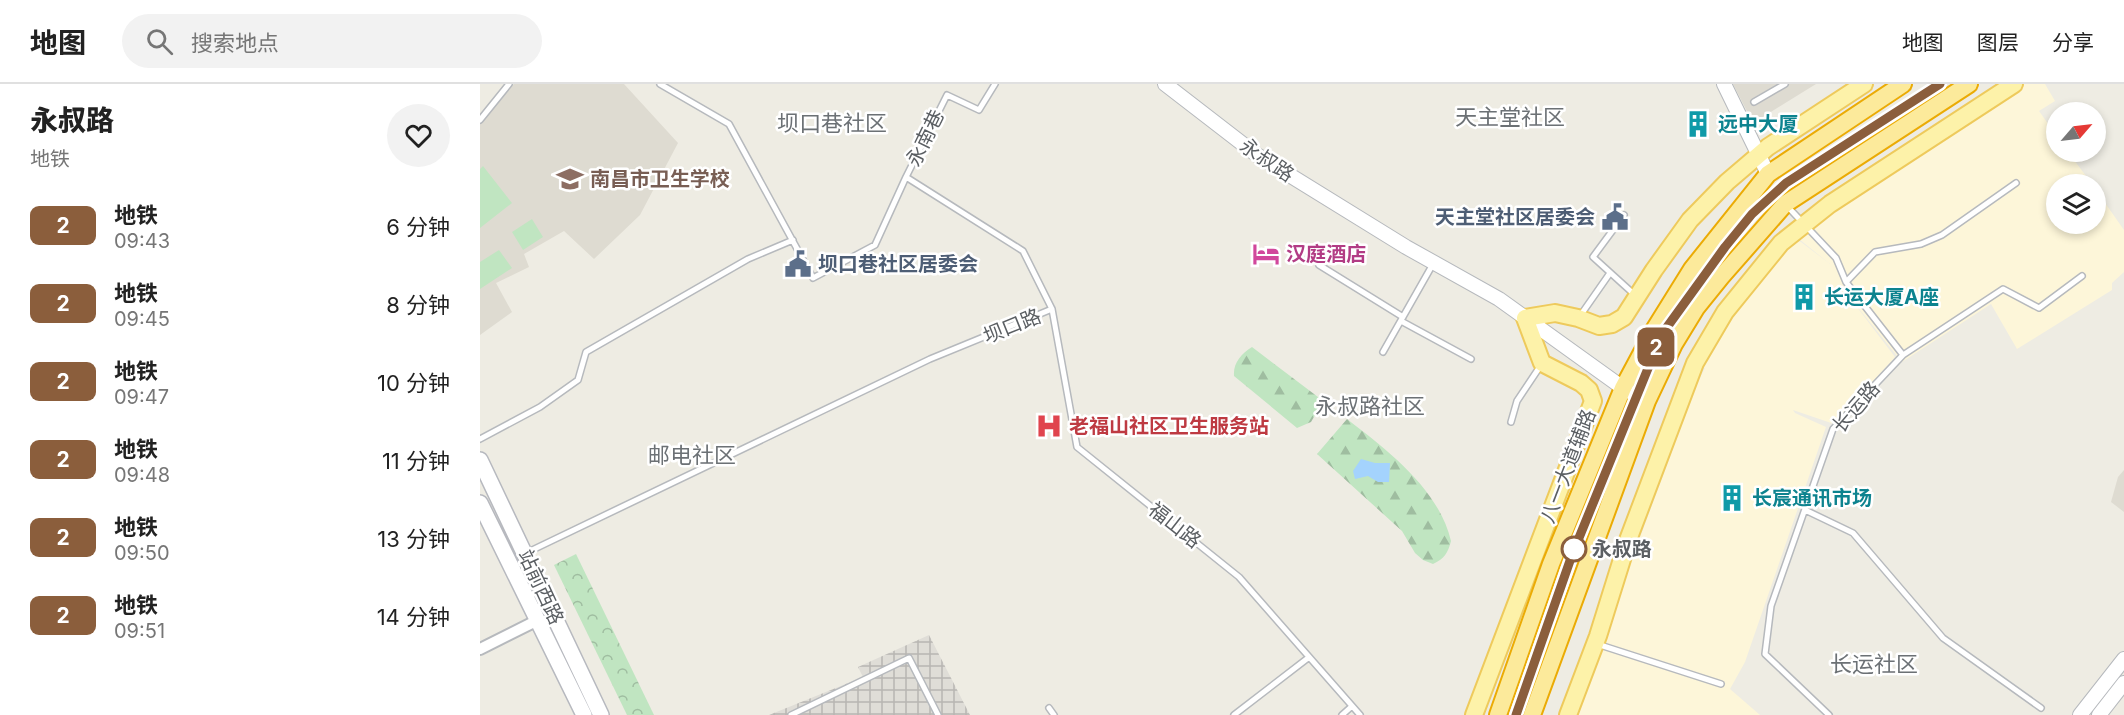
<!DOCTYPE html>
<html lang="zh">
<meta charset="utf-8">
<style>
:root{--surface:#fff;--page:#f2f2f2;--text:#222;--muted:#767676;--line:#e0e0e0}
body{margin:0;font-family:Inter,"Noto Sans SC",sans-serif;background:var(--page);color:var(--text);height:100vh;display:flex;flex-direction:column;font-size:22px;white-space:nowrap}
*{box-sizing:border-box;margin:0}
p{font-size:20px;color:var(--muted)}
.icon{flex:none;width:33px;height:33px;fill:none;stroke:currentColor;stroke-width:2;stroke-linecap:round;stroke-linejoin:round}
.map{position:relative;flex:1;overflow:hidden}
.side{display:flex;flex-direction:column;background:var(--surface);width:480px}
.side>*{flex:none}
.badge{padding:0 12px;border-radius:9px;font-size:21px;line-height:39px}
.needle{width:39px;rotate:62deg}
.controls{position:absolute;left:1566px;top:18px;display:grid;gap:12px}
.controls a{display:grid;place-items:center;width:60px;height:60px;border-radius:50%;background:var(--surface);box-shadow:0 3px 9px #0003;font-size:30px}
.map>.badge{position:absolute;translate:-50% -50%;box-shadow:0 0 0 3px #fff}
.round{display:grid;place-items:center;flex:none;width:63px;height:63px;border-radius:32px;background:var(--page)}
.summary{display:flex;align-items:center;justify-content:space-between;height:102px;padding:0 30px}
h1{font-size:28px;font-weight:800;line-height:45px}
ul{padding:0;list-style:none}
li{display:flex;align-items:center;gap:18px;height:78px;padding:0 30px}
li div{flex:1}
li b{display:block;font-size:22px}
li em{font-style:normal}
li .badge{min-width:66px;font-weight:700;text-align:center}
header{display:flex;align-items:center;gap:36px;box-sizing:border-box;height:84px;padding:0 30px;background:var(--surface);border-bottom:2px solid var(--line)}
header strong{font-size:28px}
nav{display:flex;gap:33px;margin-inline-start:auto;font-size:21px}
.search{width:420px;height:54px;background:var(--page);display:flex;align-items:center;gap:15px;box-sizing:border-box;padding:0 21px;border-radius:33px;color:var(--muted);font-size:22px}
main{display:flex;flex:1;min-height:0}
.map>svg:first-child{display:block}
.commercial{fill:#fdf6d9}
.industrial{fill:url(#industrial-grid)}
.education{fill:#dedbd1}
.forest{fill:url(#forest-firs)}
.park{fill:url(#park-crowns)}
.pitch{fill:#c0e5c1}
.water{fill:#a4d3fd}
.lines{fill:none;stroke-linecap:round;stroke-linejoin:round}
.service-casing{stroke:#b6b9bd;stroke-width:8}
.minor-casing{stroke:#b6b9bd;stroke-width:14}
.tertiary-casing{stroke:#b6b9bd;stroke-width:16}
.secondary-casing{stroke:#b7b9bf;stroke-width:18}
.primary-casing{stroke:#eeca5c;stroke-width:20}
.trunk-casing{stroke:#ebab05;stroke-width:20}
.service{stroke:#fff;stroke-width:5}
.minor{stroke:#fff;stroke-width:10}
.tertiary{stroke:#fff;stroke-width:14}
.secondary{stroke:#fff;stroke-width:15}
.primary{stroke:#fdf2a9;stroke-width:16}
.trunk{stroke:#fcea9b;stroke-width:16}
.line-casing{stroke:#fff;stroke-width:14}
.line{stroke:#8b5e3c;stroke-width:9}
.stop-dot{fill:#fff;stroke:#8b5e3c;stroke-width:3}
.labels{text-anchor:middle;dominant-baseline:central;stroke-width:5;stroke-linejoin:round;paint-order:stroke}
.culture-label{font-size:20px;font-weight:bold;fill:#0d838f;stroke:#fff;text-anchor:start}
.street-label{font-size:20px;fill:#5b5f63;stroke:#fff}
.education-label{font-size:20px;font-weight:bold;fill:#785e54;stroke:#fff;text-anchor:start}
.service-label{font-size:20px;font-weight:bold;fill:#4e5e75;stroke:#fff;text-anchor:end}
.hotel-label{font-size:20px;font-weight:bold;fill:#b23c85;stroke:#fff;text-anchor:start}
.health-label{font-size:20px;font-weight:bold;fill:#be3a42;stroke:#fff;text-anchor:start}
.stop-label{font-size:20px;font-weight:bold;fill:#5b5f63;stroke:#fff;text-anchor:start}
.quarter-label{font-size:22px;fill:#6c7175;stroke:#fff}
</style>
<header>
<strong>地图</strong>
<div class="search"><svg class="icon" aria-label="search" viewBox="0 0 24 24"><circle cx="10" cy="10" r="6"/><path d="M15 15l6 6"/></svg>搜索地点</div>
<nav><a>地图</a><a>图层</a><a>分享</a></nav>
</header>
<main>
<section class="side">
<div class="summary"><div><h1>永叔路</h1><p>地铁</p></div><a class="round"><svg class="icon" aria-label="heart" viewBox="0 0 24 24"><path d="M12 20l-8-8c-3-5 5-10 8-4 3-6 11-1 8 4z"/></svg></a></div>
<ul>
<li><span class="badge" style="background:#8b5e3c;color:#fff">2</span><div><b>地铁</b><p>09:43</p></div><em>6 分钟</em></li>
<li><span class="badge" style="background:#8b5e3c;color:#fff">2</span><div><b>地铁</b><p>09:45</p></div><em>8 分钟</em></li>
<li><span class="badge" style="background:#8b5e3c;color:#fff">2</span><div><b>地铁</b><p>09:47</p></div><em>10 分钟</em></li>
<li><span class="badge" style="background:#8b5e3c;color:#fff">2</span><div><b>地铁</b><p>09:48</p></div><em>11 分钟</em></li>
<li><span class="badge" style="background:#8b5e3c;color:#fff">2</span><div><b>地铁</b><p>09:50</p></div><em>13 分钟</em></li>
<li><span class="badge" style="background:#8b5e3c;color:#fff">2</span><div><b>地铁</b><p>09:51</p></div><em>14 分钟</em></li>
</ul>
</section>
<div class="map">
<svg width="1644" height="631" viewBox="0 0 1644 631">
<defs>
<pattern id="industrial-grid" width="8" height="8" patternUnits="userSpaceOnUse" patternTransform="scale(1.5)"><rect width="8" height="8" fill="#dfddd7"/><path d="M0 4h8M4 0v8" fill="none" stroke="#b8b6b2"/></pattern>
<pattern id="forest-firs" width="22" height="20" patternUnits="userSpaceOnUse" patternTransform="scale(1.5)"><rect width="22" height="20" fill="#c0e5c1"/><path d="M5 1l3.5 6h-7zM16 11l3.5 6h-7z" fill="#9fbda0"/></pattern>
<pattern id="park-crowns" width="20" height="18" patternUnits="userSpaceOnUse" patternTransform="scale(1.5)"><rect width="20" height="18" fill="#c0e5c1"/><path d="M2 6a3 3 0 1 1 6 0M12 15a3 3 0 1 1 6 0" fill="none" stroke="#9fbda0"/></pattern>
</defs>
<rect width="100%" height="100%" fill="#eeece3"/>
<!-- commercial -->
<path class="commercial" d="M 1544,0 L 1565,0 L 1575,17 L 1559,27 L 1576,51 L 1576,68 L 1588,68 L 1612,100 L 1576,100 L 1576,140 L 1616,140 L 1616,106 L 1644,146 L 1644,188 L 1632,199 L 1632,206 L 1537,265 L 1511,220 L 1422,278 L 1367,210 L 1415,273 L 1354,340 L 1313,326 L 1315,329 L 1346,343 L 1265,578 L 1250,605 L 1280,631 L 1094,631 L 1217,300 L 1225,284 L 1220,282 L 1251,231 L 1312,155 L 1321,158 L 1350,180 L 1314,151 L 1352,121 Z"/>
<!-- industrial -->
<path class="industrial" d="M 449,551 L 490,631 L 289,631 L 383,593 L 378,583 Z"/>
<!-- education -->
<path class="education" d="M 34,0 L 144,0 L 198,59 L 160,131 L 114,175 L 84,147 L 44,170 L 49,183 L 16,199 L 32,228 L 0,251 L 0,40 Z
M 1253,0 L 1336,0 L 1273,39 Z
M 1644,386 L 1644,428 L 1631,418 L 1638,393 Z"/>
<!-- forest -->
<path class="forest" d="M 772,263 L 838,313 L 841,321 L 831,338 L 817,344 L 754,292 C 753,279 761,270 772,263 Z
M 867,335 C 907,366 959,405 971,457 C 968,469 964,475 953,480 L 943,476 L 935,469 L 922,447 L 837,370 Z"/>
<!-- park -->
<path class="park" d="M 96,470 L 174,631 L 147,631 L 74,481 Z"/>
<!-- pitch -->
<path class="pitch" d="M 3,82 L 32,119 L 0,144 L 0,85 Z
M 52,135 L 63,153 L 43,166 L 32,148 Z
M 19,166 L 32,184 L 0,205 L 0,178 Z"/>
<!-- water -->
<path class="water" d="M 881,375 L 895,379 L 910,379 L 909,398 L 898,398 L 888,392 L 875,395 L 873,387 Z"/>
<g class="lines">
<defs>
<path id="service" d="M 1274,18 L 1305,0
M 0,36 L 29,0
M 426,93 L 467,11 L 499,26 L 515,0
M 1307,122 L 1356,174 L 1366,198
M 1144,131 L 1113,173 L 1156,212
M 839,181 L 923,233
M 572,225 L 597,363 L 759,493 L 880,631
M 1100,232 L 1130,189
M 921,237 L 991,275
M 903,268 L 953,180
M 1423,271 L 1366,198 L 1395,168 L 1441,160 L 1462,151 L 1536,99
M 1031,338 L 1037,317 L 1061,281
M 0,355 L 60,323 L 98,296 L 106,268 L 268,175 L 313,156
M 1325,426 L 1373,449 L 1463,554 L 1561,624
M 46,469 L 450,275 L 572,225 L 543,167 L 426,93 L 395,161 L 333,194 L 249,40 L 180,0
M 1117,560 L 1241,600
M 569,624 L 574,631
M 311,631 L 429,574 L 458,631
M 754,631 L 828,574
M 862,631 L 871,623
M 1349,631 L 1285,570 L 1291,522 L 1353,345 L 1423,271 L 1523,205 L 1559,224 L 1602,192"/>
<path id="minor" d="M 0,565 L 58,536"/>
<path id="tertiary" d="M 685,0 L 777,71 L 926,163 L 1019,215 L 1143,304 L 1167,317
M 1244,0 L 1288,90
M 1600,631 L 1644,575
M 1619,631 L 1644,599"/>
<path id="secondary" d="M 0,376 L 121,631
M 0,419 L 104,631"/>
<path id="primary" d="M 994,631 L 1113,317 L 1109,306 L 1101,299 L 1062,279 L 1045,234 L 1075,229 L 1098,234 L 1119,242 L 1132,240 L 1144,233 L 1174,186 L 1210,136 L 1247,98 L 1288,63 L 1384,0
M 1088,631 L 1118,552 L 1148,456 L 1215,279 L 1245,228 L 1301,159 L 1350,120 L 1534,0"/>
<path id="trunk" d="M 1018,631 L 1071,480 L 1143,304 L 1174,246 L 1212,185 L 1288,90 L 1423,0
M 1052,631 L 1167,317 L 1194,260 L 1216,224 L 1241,193 L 1305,120 L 1489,0"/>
</defs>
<!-- service casing -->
<use href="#service" class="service-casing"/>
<!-- minor casing -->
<use href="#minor" class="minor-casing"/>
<!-- tertiary casing -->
<use href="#tertiary" class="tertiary-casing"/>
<!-- secondary casing -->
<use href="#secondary" class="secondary-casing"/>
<!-- primary casing -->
<use href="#primary" class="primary-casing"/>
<!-- trunk casing -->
<use href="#trunk" class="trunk-casing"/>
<!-- service -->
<use href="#service" class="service"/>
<!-- minor -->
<use href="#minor" class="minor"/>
<!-- tertiary -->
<use href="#tertiary" class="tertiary"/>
<!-- secondary -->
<use href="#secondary" class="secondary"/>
<!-- primary -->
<use href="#primary" class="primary"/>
<!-- trunk -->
<use href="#trunk" class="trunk"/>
</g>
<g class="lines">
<defs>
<path id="line" d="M 1036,631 L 1092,471 L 1182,250 L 1245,163 L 1272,130 L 1306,99 L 1460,0"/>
</defs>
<!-- line casing -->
<use href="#line" class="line-casing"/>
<!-- line -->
<use href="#line" class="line"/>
</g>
<!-- icons -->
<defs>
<symbol id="building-bare" viewBox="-9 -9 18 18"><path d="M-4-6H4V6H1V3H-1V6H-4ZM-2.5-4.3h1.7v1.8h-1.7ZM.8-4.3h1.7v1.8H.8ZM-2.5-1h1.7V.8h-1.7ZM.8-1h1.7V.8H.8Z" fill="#0f9aa8" stroke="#fff" stroke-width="2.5" paint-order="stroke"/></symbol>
<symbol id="university-bare" viewBox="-9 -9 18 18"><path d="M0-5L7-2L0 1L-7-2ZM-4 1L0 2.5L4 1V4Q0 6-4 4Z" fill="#8d6e63" stroke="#fff" stroke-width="2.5" paint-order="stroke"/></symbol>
<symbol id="civic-bare" viewBox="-9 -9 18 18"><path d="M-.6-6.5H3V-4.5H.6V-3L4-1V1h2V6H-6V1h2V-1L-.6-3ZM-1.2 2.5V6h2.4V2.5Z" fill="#5c6f8a" stroke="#fff" stroke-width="2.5" paint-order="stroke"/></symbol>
<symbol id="hotel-bare" viewBox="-9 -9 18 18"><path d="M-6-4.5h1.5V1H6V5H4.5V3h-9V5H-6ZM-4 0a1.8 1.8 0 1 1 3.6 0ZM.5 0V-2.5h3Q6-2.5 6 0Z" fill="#d1479c" stroke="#fff" stroke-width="2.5" paint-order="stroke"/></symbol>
<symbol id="hospital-bare" viewBox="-9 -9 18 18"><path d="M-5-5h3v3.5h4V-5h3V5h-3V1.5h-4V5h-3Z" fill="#e0444e" stroke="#fff" stroke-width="2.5" paint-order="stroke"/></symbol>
</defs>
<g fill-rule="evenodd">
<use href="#building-bare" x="1199" y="21" width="38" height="38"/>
<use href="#university-bare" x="71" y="76" width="38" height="38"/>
<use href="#civic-bare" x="1116" y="114" width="38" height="38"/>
<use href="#hotel-bare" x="767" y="151" width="38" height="38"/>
<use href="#civic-bare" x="299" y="161" width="38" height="38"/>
<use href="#building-bare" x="1305" y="194" width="38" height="38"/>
<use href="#hospital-bare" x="550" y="323" width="38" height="38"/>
<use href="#building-bare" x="1233" y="395" width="38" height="38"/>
</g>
<!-- markers -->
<circle class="stop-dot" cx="1094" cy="465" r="12"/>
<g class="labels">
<!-- culture labels -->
<g class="culture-label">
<text x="1238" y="40">远中大厦</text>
<text x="1344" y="213">长运大厦A座</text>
<text x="1272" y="414">长宸通讯市场</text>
</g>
<!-- street labels -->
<g class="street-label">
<text transform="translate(445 54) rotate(-64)">永南巷</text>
<text transform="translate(787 76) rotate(34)">永叔路</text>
<text transform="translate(532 242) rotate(-22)">坝口路</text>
<text transform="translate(1376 323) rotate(-49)">长运路</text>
<text transform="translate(1088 382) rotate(-69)">八一大道辅路</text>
<text transform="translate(695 441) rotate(38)">福山路</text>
<text transform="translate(61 503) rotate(65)">站前西路</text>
</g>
<!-- education labels -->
<g class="education-label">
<text x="110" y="95">南昌市卫生学校</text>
</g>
<!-- service labels -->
<g class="service-label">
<text x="1115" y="133">天主堂社区居委会</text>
<text x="338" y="180" text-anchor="start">坝口巷社区居委会</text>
</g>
<!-- hotel labels -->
<g class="hotel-label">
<text x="806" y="170">汉庭酒店</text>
</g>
<!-- health labels -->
<g class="health-label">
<text x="589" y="342">老福山社区卫生服务站</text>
</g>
<!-- stop labels -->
<g class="stop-label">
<text x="1112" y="465">永叔路</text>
</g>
<!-- quarter labels -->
<g class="quarter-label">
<text x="1030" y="33">天主堂社区</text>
<text x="352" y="39">坝口巷社区</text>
<text x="890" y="322">永叔路社区</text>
<text x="212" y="371">邮电社区</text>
<text x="1394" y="580">长运社区</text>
</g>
</g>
</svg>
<div class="controls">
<a><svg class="needle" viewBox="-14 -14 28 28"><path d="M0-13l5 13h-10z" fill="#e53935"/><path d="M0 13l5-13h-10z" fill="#767676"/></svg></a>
<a><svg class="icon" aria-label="layers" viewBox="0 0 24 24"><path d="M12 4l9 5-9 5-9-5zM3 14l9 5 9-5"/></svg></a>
</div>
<b class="badge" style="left:1176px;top:263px;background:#8b5e3c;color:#fff">2</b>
</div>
</main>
